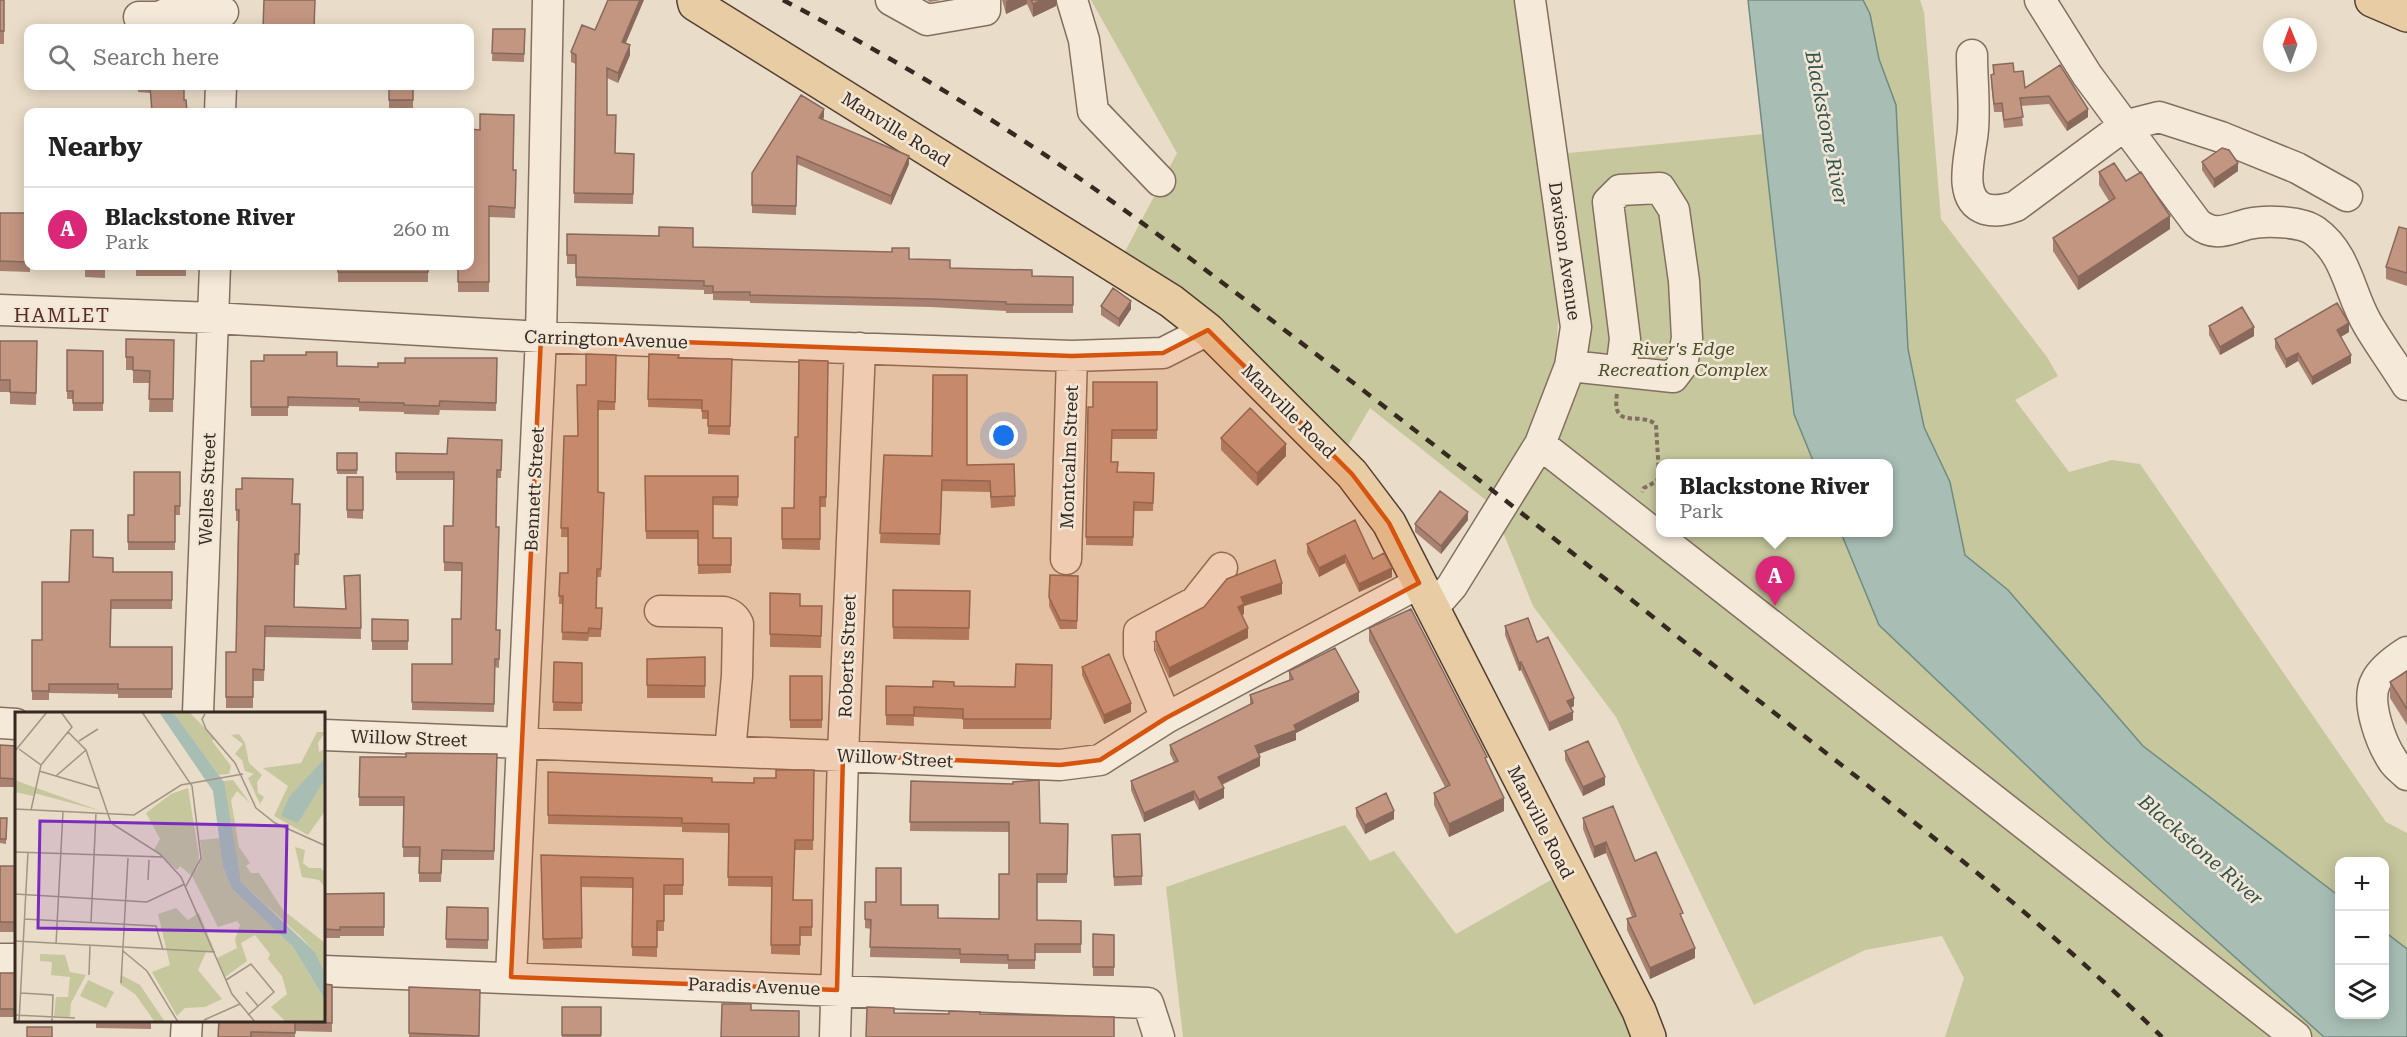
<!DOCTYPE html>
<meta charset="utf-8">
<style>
body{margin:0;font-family:"Roboto Serif",serif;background:#f2f2f2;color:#222}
.controls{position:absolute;right:18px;bottom:18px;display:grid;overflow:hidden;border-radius:12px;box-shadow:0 3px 15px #0003}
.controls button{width:54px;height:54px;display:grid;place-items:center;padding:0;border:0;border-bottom:2px solid #e0e0e0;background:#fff;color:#222;font:30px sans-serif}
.compass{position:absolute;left:2263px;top:18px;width:54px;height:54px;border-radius:50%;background:#fff;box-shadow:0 3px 15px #0003;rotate:359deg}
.you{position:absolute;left:1004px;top:436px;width:21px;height:21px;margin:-15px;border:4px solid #fff;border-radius:50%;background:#1a73e8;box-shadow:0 0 0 9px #1a73e833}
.badge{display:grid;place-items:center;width:39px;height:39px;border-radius:50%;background:#db2777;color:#fff;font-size:20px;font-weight:700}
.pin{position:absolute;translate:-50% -50px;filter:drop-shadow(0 2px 3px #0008)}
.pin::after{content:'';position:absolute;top:32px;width:21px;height:18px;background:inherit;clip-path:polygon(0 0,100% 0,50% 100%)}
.popup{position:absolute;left:1656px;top:459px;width:237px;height:78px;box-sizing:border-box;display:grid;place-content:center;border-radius:12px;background:#fff;filter:drop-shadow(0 2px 4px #0005);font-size:20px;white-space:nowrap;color:#767676}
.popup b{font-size:22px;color:#222}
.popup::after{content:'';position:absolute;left:50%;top:100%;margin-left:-12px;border:12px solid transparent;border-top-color:#fff}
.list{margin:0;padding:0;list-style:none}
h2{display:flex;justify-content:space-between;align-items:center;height:78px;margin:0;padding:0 24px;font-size:26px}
h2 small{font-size:20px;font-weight:400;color:#767676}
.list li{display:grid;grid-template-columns:39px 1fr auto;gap:18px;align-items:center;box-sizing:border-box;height:84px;padding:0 24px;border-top:2px solid #e0e0e0}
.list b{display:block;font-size:22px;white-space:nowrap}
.list p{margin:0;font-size:20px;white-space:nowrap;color:#767676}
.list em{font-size:20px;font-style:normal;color:#767676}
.icon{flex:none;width:33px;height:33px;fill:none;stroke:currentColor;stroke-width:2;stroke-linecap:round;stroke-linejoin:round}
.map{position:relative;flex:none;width:2407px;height:1037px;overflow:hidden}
.search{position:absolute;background:#fff;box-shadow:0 3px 15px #0003;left:24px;top:24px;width:450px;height:66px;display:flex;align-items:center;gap:15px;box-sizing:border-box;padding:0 21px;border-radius:12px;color:#767676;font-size:22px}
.panel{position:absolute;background:#fff;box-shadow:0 3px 15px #0003;left:24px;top:108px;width:450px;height:162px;border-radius:12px}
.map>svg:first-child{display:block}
</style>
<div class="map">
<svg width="2407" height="1037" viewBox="0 0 2407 1037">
<rect width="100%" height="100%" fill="#e9dcc8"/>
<path fill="#c6c79d" d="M1091 0H1519L1559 308 1555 369 1531 427 1514 456 1530 469 1571 397 1559 154 1763 134 1794 414 1814 463 1661 464V532L1841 533 1879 625 2107 842 2324 1037H1945L1964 978 1942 936 1865 950 1754 1005 1616 717 1533 606 1492 505 1370 408 1343 454 1120 261 1177 153Z
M1863 0H1920L1924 12 1941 219 2047 357 2058 376 2015 400 2069 472 2112 460 2140 464 2386 822 2407 833V949L2385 932 2384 862H2340L2339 896 2143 746 2008 590 1965 555 1950 482 1924 427 1908 349 1896 105 1879 59 1870 14Z
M1345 825 1370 861 1394 851 1456 934 1565 872 1644 1037H1183L1166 887Z"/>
<path fill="#a8beb5" stroke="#708b82" stroke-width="1.5" d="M1748 0H1863L1870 14 1879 59 1896 105 1908 349 1924 427 1950 482 1965 555 2008 590 2143 746 2339 896 2340 1014H2384L2385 932 2407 949V1037H2324L2107 842 1879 625 1841 533 1889 532V464L1814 463 1794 414Z"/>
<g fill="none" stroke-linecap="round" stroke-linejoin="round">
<g stroke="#836f5f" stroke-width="33">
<path id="minor" d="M891 0 927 20 985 10V0
M1072 0 1084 40 1093 111 1160 181
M2040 0 2087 75 2197 223C2215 238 2228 229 2248 224 2265 220 2301 221 2315 231 2347 254 2349 292 2367 323 2379 344 2394 364 2407 385
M139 17H159L172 11 223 12
M1972 55C1972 79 1975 104 1973 129 1972 150 1955 199 1985 209 1996 212 2005 210 2016 206L2124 126 2159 117 2221 137 2297 168 2347 196
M220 112 221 86
M0 310 214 318 541 337 1072 356 1163 353 1208 330
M1570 366 1673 377 1682 365 1687 338 1684 281 1674 210 1660 188 1620 190 1608 202 1625 339 1621 371
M1540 444 2296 1037
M1066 559 1072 356
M1432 609 1452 586 1540 444 1570 366 1576 327 1530 0
M660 611 724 612C731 614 735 617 738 624L737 676 730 751
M2407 652C2396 659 2382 669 2376 681 2365 701 2381 743 2393 761 2396 766 2403 771 2407 775
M198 713 215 266
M1166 718 1139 653V632L1195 602 1222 568
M0 723 16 724
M324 735 1060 765 1100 760 1166 718 1419 583
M0 959H16
M324 971 1148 1003 1159 1037
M511 977 541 337 548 0
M186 1037 187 1020
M835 1037 843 755 860 348"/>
</g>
<g stroke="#523e32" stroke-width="36">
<path id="major" d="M694 0 695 4 1171 301 1208 330 1352 474 1389 523 1639 1011 1649 1037
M2372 0 2407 15"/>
</g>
<path stroke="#836f5f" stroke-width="4" stroke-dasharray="4.5 3" stroke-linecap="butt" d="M1617 394C1611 432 1641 410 1656 425L1659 475 1657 481 1644 488 1642 492"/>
<use href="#minor" stroke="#f5eada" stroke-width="30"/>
<use href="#major" stroke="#e8cca4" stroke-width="33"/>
<path stroke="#362921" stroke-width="4.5" stroke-dasharray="10 10" stroke-linecap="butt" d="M783 0C880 51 975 107 1066 169 1159 233 1248 302 1338 371 1450 457 1562 544 1673 633 1838 765 2011 889 2162 1037"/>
</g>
<path fill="#a88170" d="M0 0H4V44H0Z
M927 0H941L930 2Z
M1002 0H1056V6L1033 17 1027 4 1006 14Z
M493 29H525L524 62 492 61Z
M626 44 630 55 618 83 607 78V115L615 153 634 154 633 204 574 203 576 64 571 62V52Z
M1993 65 2014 72 2025 88 2060 65 2088 117 2067 131 2049 104 2021 106 2023 126 2004 128 2002 112H1994L1991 83V75L1993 74Z
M138 86H184V100L187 112 150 93 138 92Z
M389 86H413V109H389Z
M824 117 823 120 909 164 891 205 797 164 796 215 752 213V173Z
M470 129 513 170 516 181 515 218 489 217V292H458V266H470Z
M2202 162 2238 171 2214 188 2202 170Z
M2099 172 2170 229 2078 290 2053 251V238L2109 201 2099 185Z
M0 213H28V266H30V272L0 271Z
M2407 229V286L2386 279V267Z
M567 234 693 247 909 259 950 268 1032 276 1073 277V313H1006V311L931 307 750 303V301L713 300V294H704V290L576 286V264H567Z
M74 266H186V276H136V269L105 268V278L85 277V268H74Z
M270 266H302V269H270Z
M338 266H428V282H338Z
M1101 306 1131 309 1119 327 1101 315Z
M2209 326 2254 336 2220 355 2209 335Z
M2349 332 2341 337 2351 363 2312 385 2298 361 2286 368 2275 348V339Z
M126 339 174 340 173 412H149L150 383H133V370H126Z
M0 341H37L36 405 10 404V392H0Z
M67 350 103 351V411H73V399H67Z
M616 355 615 410H598V492L604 493 601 577H597L596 608H602L601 637H589L588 641 562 640 563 604H559L560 573H568V537H561L564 436H578L586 385Z
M497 358 496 411 440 410 439 415 404 414V412L359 411V407L288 406V416H251V361L337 366 378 367 405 363Z
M678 358 732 359 730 435 708 434V419H702V409L648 407V399Z
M828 361 826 507H820V550L782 549V508H794L798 437Z
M1157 382V439H1112L1111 462 1118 472 1154 473 1153 511H1134L1133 546 1086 545 1088 407H1093Z
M1221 438 1286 456 1257 486 1221 450Z
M502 440 501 478H497L496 527V630H500L499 668 495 667 494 712 412 710V664H452L461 619 462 571H444V526H453L454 480H396V453L447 454Z
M337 453H357V474H337Z
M884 455 967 465 1014 464 1015 506 991 508 990 492 942 491 940 545 880 543Z
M180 472V515H175V550H128V515H134Z
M645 476H738V506L713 505V538H731V573L698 574V539H646Z
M347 477H363V519L347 518Z
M236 489 293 504H300L299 565H295L294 608 345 609 344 576 360 575 361 639 265 637 264 681H253V708H226V652H236L238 521H236Z
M1468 520 1441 554 1415 532V524Z
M1307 544 1373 559 1392 577 1359 592 1345 563 1319 577 1307 553Z
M93 557 113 572H172V609H111L110 647H172V698H118V694L49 693V700H32V640H42L69 582Z
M1050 575 1078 576 1077 629H1060L1049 606Z
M893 590 970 591 969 640 893 639Z
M1282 594 1244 606V614L1242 616 1248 638 1169 678 1156 650V632Z
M800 606H822L821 648 770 647V634Z
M372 619 408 620V650H372Z
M1505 626 1537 642 1574 706 1571 708 1573 720 1549 731 1521 670 1519 671 1505 635Z
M1369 628 1487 763 1504 811 1449 837 1434 805V793L1445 787 1369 641Z
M705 657V698H647V659Z
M554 662 582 663V711H553Z
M1052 665 1051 729H963V719L914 717V726L886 725V686L1015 687Z
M1082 667 1131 712 1104 724 1082 675Z
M1289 671 1359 701 1296 733V740L1259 754 1260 766 1222 785 1224 798 1199 810 1194 800 1144 822 1131 790V781L1174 762 1170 754V745L1250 705V695L1289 680Z
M2407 671V725L2390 698V682Z
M790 676H822V728H790Z
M0 745 16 746V787H0Z
M1565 751 1605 785 1583 796 1565 760Z
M360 757 497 764 494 860H442L441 882H419V857H403L404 806H359Z
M814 770 813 850H795L793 900H812V936H800V955L771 954V887L728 886 729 833 682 832V827L548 824V772L712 782 754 783Z
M911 781 1040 823 1068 824 1067 883H1037V920L1081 921V953H1035V969H1008V964L960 963V959L870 957 871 929 865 928V902L901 905 938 918 999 919 1009 874V832L910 831Z
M1356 808 1394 819 1365 834 1356 816Z
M0 818H7L6 844 0 843Z
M1583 818 1635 861 1683 920 1695 958 1650 979 1627 930V919L1632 917 1606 853 1594 858 1583 829Z
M1112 844 1142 876V885L1114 886Z
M541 855 683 859V895H664V931H657V957L632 956 633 888 581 887 582 948 543 949Z
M0 866H16V932H0Z
M384 893V936H340V938H324V894Z
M447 907 488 908V949L446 948Z
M1093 934 1114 935V976H1093Z
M0 973H16V1017H0Z
M332 985V1032L295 1031V1037H218Z
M409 987 480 990 479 1037H409Z
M562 1007H601V1037H562Z
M96 1020H151V1029L96 1028Z"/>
<path fill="#88695b" d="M640 0H644L622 52V42Z
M1009 0H1027V4L1006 14V1Z
M1042 0H1056V6L1033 17V4Z
M630 45V55L618 83V73Z
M824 109V117L819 127V118Z
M2088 109V117L2067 131V123Z
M909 156V164L891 205V196Z
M2238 163V171L2214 188V179Z
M2170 216V229L2078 290V277Z
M1131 301V309L1119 327V319Z
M2349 323V332L2337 339V330Z
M2254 327V336L2220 355V347Z
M2298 353V361L2286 368V359Z
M2351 355V363L2312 385V377Z
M1286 444V456L1257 486V473Z
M1468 512V520L1441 554V546Z
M1345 555V563L1319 577V568Z
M1392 568V577L1359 592V584Z
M1282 583V594L1244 606V614L1238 617V607L1241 597Z
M1248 628V638L1169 678V668Z
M1521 662V670L1519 671V663Z
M1359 692V701L1296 733V740L1255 755V746Z
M1574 698V706L1567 709V701Z
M1131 703V712L1104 724V715Z
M1573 712V720L1549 731V723Z
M1260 757V766L1218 786V777Z
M1605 777V785L1583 796V787Z
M1224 788V798L1199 810V800Z
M1194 791V800L1144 822V813Z
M1504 798V811L1449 837V824Z
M1394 811V819L1365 834V825Z
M1606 842V853L1594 858V847Z
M1695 948V958L1650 979V968Z"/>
<path fill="#c39682" stroke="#88695b" stroke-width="1.5" d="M0 0H4V31H0Z
M264 0H315L314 28H263Z
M608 0H640L622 42 630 45 618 73 607 68V115H616L615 153 634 154 633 194 574 193 576 55 571 52 582 25 595 30Z
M1031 0H1042L1033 4Z
M417 26H432V28H416Z
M493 29H525L524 54 492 53Z
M2013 63 2014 72 2023 71 2025 88 2060 65 2088 109 2067 123 2049 96 2020 98 2023 117 2004 120 2002 103 1994 104 1991 75 1994 74 1993 65Z
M150 86H184V100H186L187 112H152Z
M389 86H413V100H389Z
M801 95 824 109 819 118 909 156 891 196 797 156 796 206 752 205V173Z
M480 114 514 115 513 170H516L515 208 489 206V282H458V266H470V129L480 130Z
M2222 148 2229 150 2238 163 2214 179 2202 162Z
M2114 163 2126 181 2141 172 2170 216 2078 277 2053 238 2115 198 2099 172Z
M0 213H28V262L0 261Z
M659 227 693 228V247L892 252V248H909V259L950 260V268L1032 270V276L1073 277V305L1006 304V302L931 299 750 295V292H713V286H704V281L576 277V255H567V234L659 236Z
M2399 227 2407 229V273L2386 267Z
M338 266H428V272H338Z
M1113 288 1131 301 1119 319 1101 306Z
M2337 303 2349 323 2337 330 2351 355 2312 377 2298 353 2286 359 2275 339Z
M2242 307 2254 327 2220 347 2209 326Z
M126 339 174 340 173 399H149L150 371 133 370V357H126Z
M0 341H37L36 393 10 392V380H0Z
M67 350 103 351V403H73V391H67Z
M306 352H337V366L378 367V363H405V358H497L496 403 440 401 439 406 404 405V403L359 402V399L288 397V407H251V361H264V355H306Z
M586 354 616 355 615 402 598 401V492L604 493 601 569H597L596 608H602L601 629 589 628 588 633 562 632 563 596H559L560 573H568V528H561L564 436H578L577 385H586Z
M649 354 679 355 678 358 732 359 730 426H708V411H702V400L648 399Z
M799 360 828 361 826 497H820V539H782V508H794L795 437H798Z
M933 375H967V465L1014 464 1015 496 991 497 990 481 942 480 940 534 880 533 884 455 932 456Z
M1093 382H1157V430H1112L1111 462H1118L1117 472 1154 473 1153 503 1134 502 1133 537H1086L1088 407H1093Z
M1250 408 1286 444 1257 473 1221 438Z
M448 438 502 440 501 470H497L496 527H499L496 630H500L499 659H495L494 704 412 702V664H452V619H461L462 563 444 562V526H453L454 472H396V453L447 454Z
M337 453H357V470H337Z
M134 472H180V506H175V542H128V515H134Z
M645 476H738V497H713V538H731V565H698V531H646Z
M347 477H363V510H347Z
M242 478 293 479 292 504H300L299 554H295L294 607 346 609 344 576 360 575 361 628 265 626 264 670 253 669V697H226V652H236L239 510H236V489H242Z
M1440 491 1468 512 1441 546 1415 524Z
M1355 520 1373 559 1384 553 1392 568 1359 584 1345 555 1319 568 1307 544Z
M71 530H93V557L113 558V572H172V600H111L110 647H172V689H118V684H49V691H32V640H42V582H69Z
M1275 560 1282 583 1241 597 1244 604 1238 607 1248 628 1169 668 1156 639V632L1204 607 1227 579Z
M1050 575 1078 576 1077 621 1060 620 1049 597Z
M893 590 970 591 969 628 893 627Z
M770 593 800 594V606H822L821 636 770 634Z
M1411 609 1487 757 1485 758 1504 798 1449 824 1434 793 1450 785 1369 628Z
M1528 618 1537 642 1548 637 1574 698 1567 701 1573 712 1549 723 1521 662 1519 663 1505 626Z
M372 619 408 620V641H372Z
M1335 648 1359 692 1294 725 1296 730 1255 746 1260 757 1218 777 1224 788 1199 800 1194 791 1144 813 1131 781 1178 761 1170 745 1253 703 1250 695 1293 679 1289 671Z
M1109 654 1131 703 1104 715 1082 667Z
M705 657V686L647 685V659Z
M554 662 582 663V703L553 702Z
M1016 664 1052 665 1051 719H963V709L914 707V715H886V686L933 687V681L954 682V686L1015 687Z
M2407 671V709L2390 682Z
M790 676H822V720H790Z
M1588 741 1605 777 1583 787 1565 751Z
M0 745 16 746V779L0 778Z
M406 753 497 754 494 851 442 850 441 873H419L420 847H403L404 797H359L360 757H406Z
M776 770H814L813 840H795L793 900H812V927H800V945H771L772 877H728L729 824 682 823V818L548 815V772L712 778V782L754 783V778H776Z
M1039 780 1040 823 1068 824 1067 874H1037V920L1081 921V944H1035V960H1008V955L960 954V949L870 947 871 920 865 919V902H876V868H901V905H938V918L999 919V874H1009V822H910L911 781 1013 784V782Z
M1386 793 1394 811 1365 825 1356 808Z
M1613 806 1635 861 1656 852 1683 913 1680 914 1695 948 1650 968 1627 919 1636 916 1606 842 1594 847 1583 818Z
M0 818H7L6 839H0Z
M1140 834 1142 876 1114 877 1112 835Z
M541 855 683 859V885H664V921H657V947H632L633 878 581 877 582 938 543 939Z
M0 866H16V922H0Z
M384 893V927H340V930L324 929V894Z
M447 907 488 908V940L446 939Z
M1093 934 1114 935V967H1093Z
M0 973H16V1009H0Z
M324 984 332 985V1023L295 1022V1033L251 1032V1037H218L219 1020H324Z
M409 987 480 990 479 1036 409 1033Z
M722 1004H751V1010L799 1011V1037H721Z
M562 1007H601V1035H562Z
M867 1007 894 1008V1013L949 1014V1011L980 1012V1014L1114 1017V1037H866Z
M27 1027H52V1037H27Z"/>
<path fill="#d6540e" fill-opacity="0.2" stroke="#d6540e" stroke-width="4.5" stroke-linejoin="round" d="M1208 330 1352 474 1389 523 1419 583 1166 718 1100 760 1060 765 843 755 837 990 511 977 541 337 1072 356 1163 353Z"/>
<g text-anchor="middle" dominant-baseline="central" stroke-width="5" stroke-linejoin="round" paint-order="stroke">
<g font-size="18" fill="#362921" stroke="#f2e7d7">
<text transform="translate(896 129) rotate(32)">Manville Road</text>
<text transform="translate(1565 251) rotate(82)">Davison Avenue</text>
<text transform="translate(606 339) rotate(2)">Carrington Avenue</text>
<text transform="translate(1289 411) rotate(45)">Manville Road</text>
<text transform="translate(1069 457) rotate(-88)">Montcalm Street</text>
<text transform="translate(207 489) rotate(-88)">Welles Street</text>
<text transform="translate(534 489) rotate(-87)">Bennett Street</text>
<text transform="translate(847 656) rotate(-88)">Roberts Street</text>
<text transform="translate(409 738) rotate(2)">Willow Street</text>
<text transform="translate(895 758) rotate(3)">Willow Street</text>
<text transform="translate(1541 822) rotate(63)">Manville Road</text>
<text transform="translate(754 986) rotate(2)">Paradis Avenue</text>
</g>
<g font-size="18" font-style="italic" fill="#4a502a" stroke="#f2e7d7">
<text x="1683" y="348">River's Edge<tspan x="1683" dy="21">Recreation Complex</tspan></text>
</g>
<g font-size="20" font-style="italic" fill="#32544e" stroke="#f2e7d7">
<text transform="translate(1827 128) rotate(79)">Blackstone River</text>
<text transform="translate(2201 850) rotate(41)">Blackstone River</text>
</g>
<g font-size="20" letter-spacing="1.5" fill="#5d2b25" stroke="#f2e7d7">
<text x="62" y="315">HAMLET</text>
</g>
</g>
<g transform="translate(15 712)">
<rect width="310" height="310" fill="#e9dcc8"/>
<path d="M158 0H174L200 26 197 29 216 54 214 62 204 63ZM302 20H310L303 31 304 40 310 37V99L293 123 259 104 273 74 248 56 286 51ZM224 22 230 31 234 51 247 63 242 70 243 81 249 85 245 92 233 66 239 62 230 59 227 48 220 42 228 32 216 23ZM0 64 2 69 86 99 19 81 18 84 0 80ZM218 68 235 91 222 79 216 88 224 135 235 151 231 154 236 161H244L268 198 310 231V261L300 240 284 223 226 170 209 90 208 69ZM173 76 184 144 181 160 187 145 185 128 206 126 208 155 217 177 278 235 310 288V310H271L256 295 272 282 267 264 253 247 255 242 240 223 226 231 232 249 210 265 202 246 222 236 220 228 225 213 222 209 203 215 177 164 165 154 162 158 139 138 145 127 131 101 156 82ZM280 135 290 138 288 151 294 156H306L310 161V175L304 168 287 165ZM161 196 173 208 184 201 200 240H191L183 258 207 287 190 295 170 296 162 304 137 260 155 253 143 202ZM25 242 50 243 55 260 71 263 56 291 55 305 39 304 41 285H53L55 265 36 263 37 250 25 249ZM106 263 125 273 150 310H140L120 282 105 272ZM73 268 99 280 91 296 65 284Z" fill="#c6c79d"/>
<path d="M144 0H158L209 70 226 170 300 240 310 261V288L278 235 217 177 208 155 198 79ZM310 46V67L283 111 266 104 274 85Z" fill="#a8beb5"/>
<path fill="none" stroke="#a19485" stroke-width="1.5" d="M127 0 177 74 186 146 171 174M190 2 187 7 191 17 220 51 241 96 260 111 311 134M53 20 71 38 93 102M64 29 83 17M4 37 26 53M0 39 32 0M24 59 85 77M41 64 71 38M0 97 119 103 166 73 228 62M16 98 26 53 57 15 46 0M93 102 96 111 145 142 166 165 217 282 240 310M0 140 148 145M133 168 134 148M0 182 132 190 170 172M9 207 141 214 148 238M76 210 81 101M0 229 200 240M41 232 48 100M108 239 132 259 163 310M74 263 75 233M211 268 236 252 259 280 233 303M106 271 113 146M231 280 243 294M6 281 38 283 37 310M0 303 60 306M189 308 225 292M4 310 13 140"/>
<path fill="#7b2cbf" fill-opacity="0.15" stroke="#7b2cbf" stroke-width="3" d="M25 109 272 114 270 220 23 216Z"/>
<rect width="310" height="310" fill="none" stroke="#362921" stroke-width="3"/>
</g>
</svg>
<div class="controls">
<button>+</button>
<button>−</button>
<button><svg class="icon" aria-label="layers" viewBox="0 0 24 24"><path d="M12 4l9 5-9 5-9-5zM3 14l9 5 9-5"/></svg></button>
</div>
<svg class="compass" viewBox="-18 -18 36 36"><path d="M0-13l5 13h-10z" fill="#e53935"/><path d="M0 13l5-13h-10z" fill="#767676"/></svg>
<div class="you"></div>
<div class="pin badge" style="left:1775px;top:606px">A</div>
<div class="popup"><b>Blackstone River</b>Park</div>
<div class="search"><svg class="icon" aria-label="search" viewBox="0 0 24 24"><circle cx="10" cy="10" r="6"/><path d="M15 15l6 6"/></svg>Search here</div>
<section class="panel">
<h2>Nearby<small></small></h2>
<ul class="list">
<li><span class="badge">A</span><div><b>Blackstone River</b><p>Park</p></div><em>260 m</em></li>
</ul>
</section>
</div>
